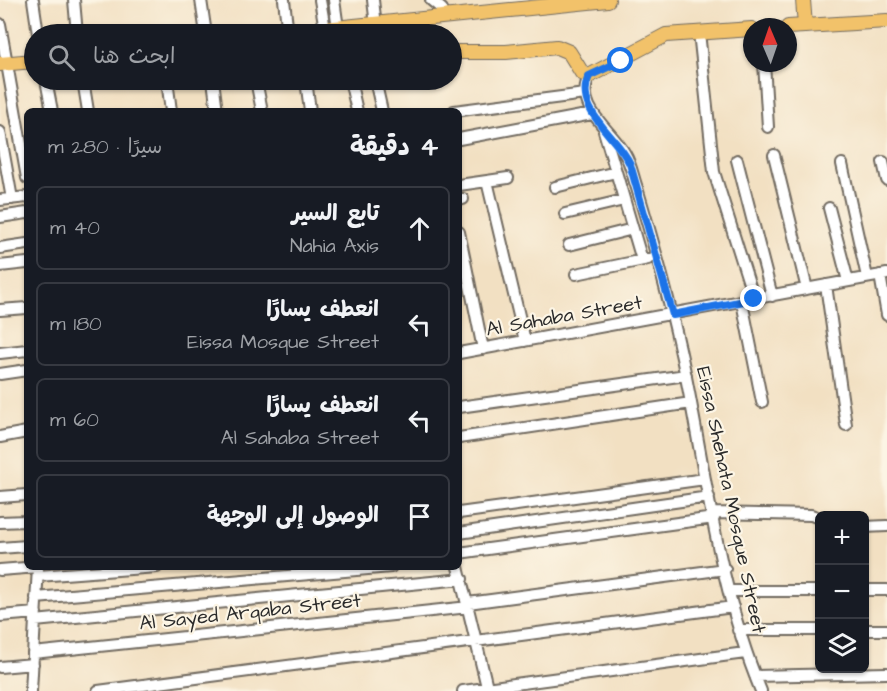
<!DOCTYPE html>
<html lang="ar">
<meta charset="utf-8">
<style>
body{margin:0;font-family:"Architects Daughter","Playpen Sans Arabic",sans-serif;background:#20242c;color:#f1f3f6;direction:rtl}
.controls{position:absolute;right:18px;bottom:18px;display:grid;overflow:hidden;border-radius:9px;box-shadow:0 2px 4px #0004}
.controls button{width:54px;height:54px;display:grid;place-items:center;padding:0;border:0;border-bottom:2px solid #363941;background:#171b24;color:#f1f3f6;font:30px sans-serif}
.compass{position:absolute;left:743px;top:18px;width:54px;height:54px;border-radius:50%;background:#171b24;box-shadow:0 2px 4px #0004;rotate:358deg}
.stop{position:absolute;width:18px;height:18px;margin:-14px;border:4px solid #1a73e8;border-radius:50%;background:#fff}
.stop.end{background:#1a73e8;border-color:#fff;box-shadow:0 2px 6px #0008}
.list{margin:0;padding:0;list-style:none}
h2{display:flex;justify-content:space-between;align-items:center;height:78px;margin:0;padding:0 24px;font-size:26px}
h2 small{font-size:20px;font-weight:400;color:#9ea1a6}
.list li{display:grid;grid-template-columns:39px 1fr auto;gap:18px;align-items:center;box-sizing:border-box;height:84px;margin:0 12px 12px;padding:0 12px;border:2px solid #363941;border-radius:9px}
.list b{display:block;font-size:22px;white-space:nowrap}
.list p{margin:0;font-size:20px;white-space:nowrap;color:#9ea1a6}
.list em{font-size:20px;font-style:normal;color:#9ea1a6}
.icon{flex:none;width:33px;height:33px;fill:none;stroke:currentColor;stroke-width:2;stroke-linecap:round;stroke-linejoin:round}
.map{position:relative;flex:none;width:887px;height:691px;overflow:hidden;direction:ltr}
.search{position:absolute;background:#171b24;box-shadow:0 2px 4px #0004;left:24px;top:24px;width:438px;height:66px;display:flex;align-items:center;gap:15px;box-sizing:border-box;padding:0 21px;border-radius:33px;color:#9ea1a6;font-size:22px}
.panel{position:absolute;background:#171b24;box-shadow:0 2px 4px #0004;left:24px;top:108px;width:438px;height:462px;border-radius:9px;direction:rtl}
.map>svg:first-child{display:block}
</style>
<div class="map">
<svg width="887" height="691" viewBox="0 0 887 691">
<rect width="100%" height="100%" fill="#fcf5e5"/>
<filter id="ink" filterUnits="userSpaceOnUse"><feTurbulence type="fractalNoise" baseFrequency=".0167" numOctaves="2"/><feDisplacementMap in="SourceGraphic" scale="12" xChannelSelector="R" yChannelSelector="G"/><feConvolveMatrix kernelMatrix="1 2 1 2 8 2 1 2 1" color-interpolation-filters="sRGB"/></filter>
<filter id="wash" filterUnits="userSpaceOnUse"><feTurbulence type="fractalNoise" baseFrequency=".008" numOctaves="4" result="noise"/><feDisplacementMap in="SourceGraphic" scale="24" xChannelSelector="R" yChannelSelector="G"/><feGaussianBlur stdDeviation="1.35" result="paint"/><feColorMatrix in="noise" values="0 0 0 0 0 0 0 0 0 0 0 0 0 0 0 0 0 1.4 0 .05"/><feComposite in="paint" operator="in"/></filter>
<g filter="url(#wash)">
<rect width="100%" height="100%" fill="#f2e0c2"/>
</g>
<g filter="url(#ink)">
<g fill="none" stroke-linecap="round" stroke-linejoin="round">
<g stroke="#716a60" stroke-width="14">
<path id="minor" d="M33 0 38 34
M74 0 77 34
M201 0 206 34
M284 0 288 34
M320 0 325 29
M334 0 338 28
M373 0 377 34
M431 0 442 9 444 17
M0 24 27 178
M699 32 714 172 754 299
M764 63 768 127
M589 76C574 108 611 129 625 154 631 164 633 177 637 188 656 251 673 313 686 377 707 482 720 593 761 691
M46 80 52 111
M83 80 88 111
M167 80 171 111
M213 80 217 111
M256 80 262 111
M306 80 310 111
M350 80 357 111
M375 80 382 111
M454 111 585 94
M604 131 642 260
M0 132 12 199
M459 139 592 114
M774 155 807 289
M737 160 772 296
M883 162 887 180
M842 164 867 277
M487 181 525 341
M459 185 508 178
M555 187 616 172
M459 199H463
M0 200 27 197
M829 208 848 281
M565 214 624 200
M0 217 27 213
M459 232 483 349
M569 245 633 229
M0 248 27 244
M0 266 27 263
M576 274 648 259
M880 275 887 315
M826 285 846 425
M742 302 762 402
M0 310 27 308
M0 353 27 350
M459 353 887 274
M0 374 27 370
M459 407 686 375
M0 437 27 432
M459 438 691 403
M0 497 27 495
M459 513 705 479
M713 513 811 515 820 518
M0 522 27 521
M864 527 887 526
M459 533 709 497
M0 548 27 546
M459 553 714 518
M458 567 488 691
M0 570 38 567 31 691
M38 576 157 567
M864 590H887
M730 591H820
M36 598 391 567
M468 603 725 569
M0 616 36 613
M35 621 462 579
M738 630H820
M864 630H887
M33 653 469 607
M0 667 33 664
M755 676 887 673
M98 691 733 607
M463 691 745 653"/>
</g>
<g stroke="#716a60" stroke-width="16">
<path id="major" d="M803 0 805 26
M788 27 887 21
M309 34 325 29 608 0
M452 52H506L557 47 569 52 582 73 589 76 666 35 752 29
M0 64 34 61"/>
</g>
<use href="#minor" stroke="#fff" stroke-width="10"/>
<use href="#major" stroke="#f2c26a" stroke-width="14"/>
</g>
</g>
<g fill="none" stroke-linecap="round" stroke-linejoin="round" filter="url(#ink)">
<path stroke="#1a73e8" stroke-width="8" d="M621 61 589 76C573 110 617 136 630 164L673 315 754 299"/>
</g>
<g text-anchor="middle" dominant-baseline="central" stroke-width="4.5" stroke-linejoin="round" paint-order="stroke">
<g font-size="20" fill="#2b2b2b" stroke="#fcf5e5">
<text transform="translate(564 316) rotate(-10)">Al Sahaba Street</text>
<text transform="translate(731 500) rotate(78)">Eissa Shehata Mosque Street</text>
<text transform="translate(250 612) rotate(-6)">Al Sayed Arqaba Street</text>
</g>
</g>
</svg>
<div class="controls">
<button>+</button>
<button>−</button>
<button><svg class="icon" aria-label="layers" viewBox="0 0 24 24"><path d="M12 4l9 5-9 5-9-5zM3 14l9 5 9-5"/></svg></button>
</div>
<svg class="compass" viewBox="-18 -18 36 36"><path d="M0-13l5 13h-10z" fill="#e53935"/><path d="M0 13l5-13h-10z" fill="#9ea1a6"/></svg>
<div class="stop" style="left:621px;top:61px"></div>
<div class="stop end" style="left:754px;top:299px"></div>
<div class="search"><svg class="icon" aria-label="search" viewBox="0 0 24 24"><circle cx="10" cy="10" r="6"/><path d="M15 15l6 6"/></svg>ابحث هنا</div>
<section class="panel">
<h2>4 دقيقة<small>سيرًا · 280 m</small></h2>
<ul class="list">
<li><svg class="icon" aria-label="ahead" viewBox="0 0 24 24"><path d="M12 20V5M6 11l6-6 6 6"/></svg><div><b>تابع السير</b><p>Nahia Axis</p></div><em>40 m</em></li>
<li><svg class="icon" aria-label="left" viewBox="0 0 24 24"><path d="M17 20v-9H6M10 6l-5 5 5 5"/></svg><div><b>انعطف يسارًا</b><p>Eissa Mosque Street</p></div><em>180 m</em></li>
<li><svg class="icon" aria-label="left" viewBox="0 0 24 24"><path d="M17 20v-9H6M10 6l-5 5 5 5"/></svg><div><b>انعطف يسارًا</b><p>Al Sahaba Street</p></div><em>60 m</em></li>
<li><svg class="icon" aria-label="arrive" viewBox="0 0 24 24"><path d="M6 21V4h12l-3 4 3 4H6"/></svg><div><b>الوصول إلى الوجهة</b></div></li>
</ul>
</section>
</div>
